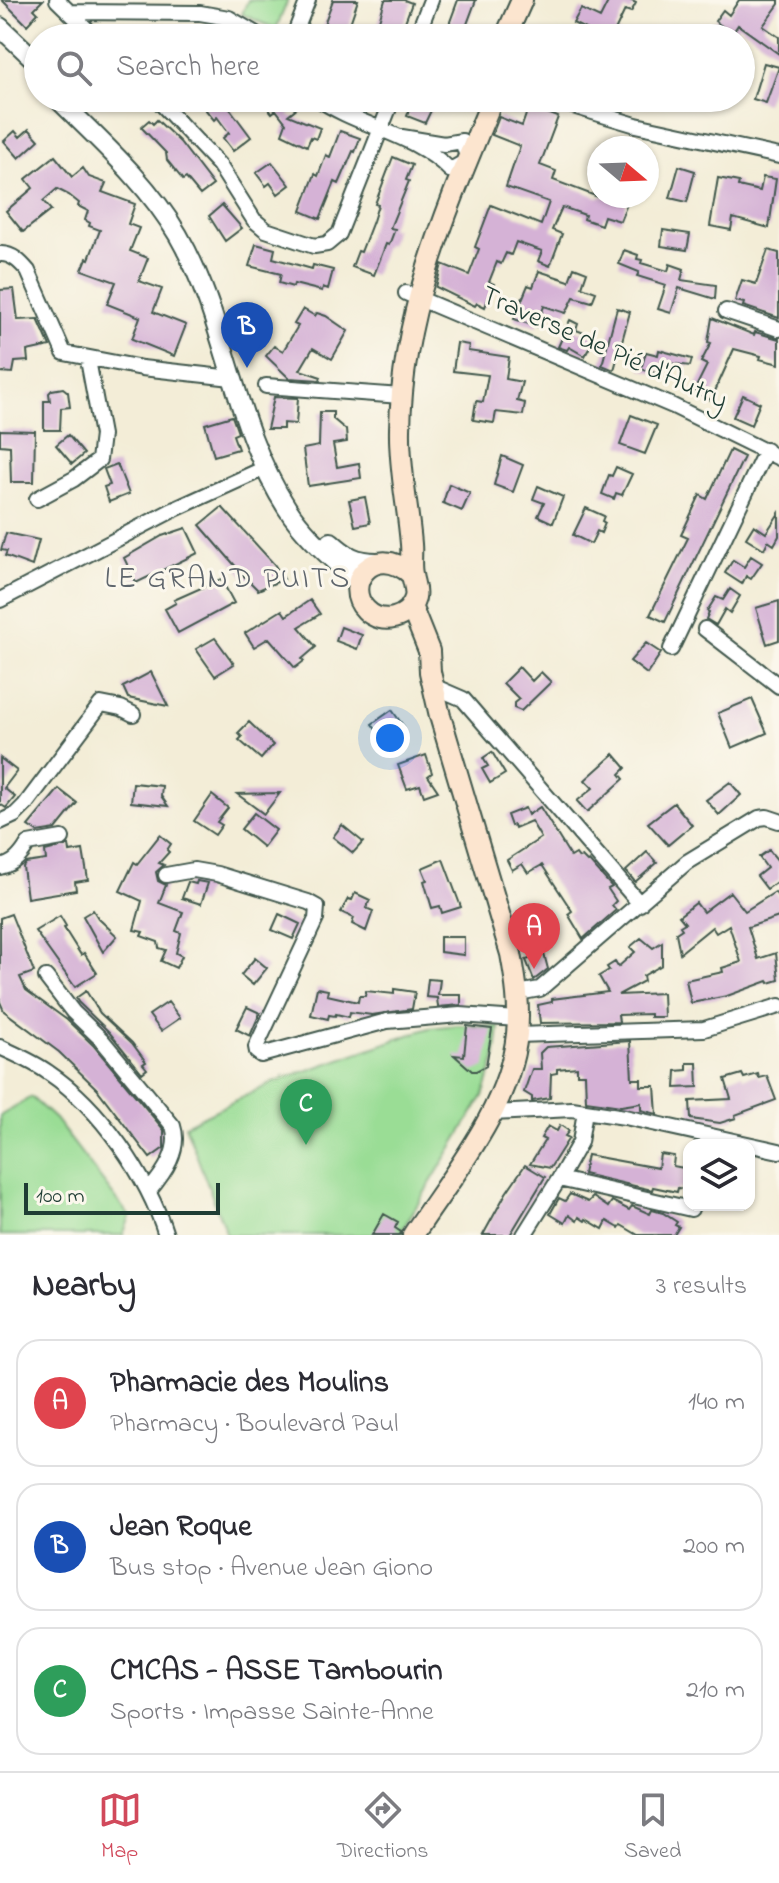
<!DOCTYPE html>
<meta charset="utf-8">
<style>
body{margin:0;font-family:"Indie Flower",sans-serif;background:#f2f2f3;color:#2b2b33}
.controls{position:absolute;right:24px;bottom:24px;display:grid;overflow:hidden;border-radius:16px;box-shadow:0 2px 6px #0004}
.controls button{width:72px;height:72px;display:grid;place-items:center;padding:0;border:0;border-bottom:2px solid #e1e1e2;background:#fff;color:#2b2b33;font:40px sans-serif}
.compass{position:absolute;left:587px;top:136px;width:72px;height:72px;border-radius:50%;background:#fff;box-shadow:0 2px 6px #0004;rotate:109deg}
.scale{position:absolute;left:24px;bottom:20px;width:196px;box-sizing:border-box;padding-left:8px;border:4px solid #1f3d34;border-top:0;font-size:22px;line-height:28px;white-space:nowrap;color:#1f3d34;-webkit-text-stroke:6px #fbf7ec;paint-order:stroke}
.you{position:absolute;left:390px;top:738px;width:28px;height:28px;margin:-20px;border:6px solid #fff;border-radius:50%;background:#1a73e8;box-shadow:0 0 0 12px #1a73e833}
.badge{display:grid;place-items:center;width:52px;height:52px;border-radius:50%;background:#d1495b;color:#fff;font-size:26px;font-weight:700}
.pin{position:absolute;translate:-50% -66px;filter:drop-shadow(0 2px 4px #0008)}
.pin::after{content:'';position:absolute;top:42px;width:28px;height:24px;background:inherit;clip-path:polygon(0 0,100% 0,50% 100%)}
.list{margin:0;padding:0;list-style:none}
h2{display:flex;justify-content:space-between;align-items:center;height:104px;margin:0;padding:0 32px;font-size:34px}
h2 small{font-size:26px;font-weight:400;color:#7c7c81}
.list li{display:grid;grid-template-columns:52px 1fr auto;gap:24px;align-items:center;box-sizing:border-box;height:128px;margin:0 16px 16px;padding:0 16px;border:2px solid #e1e1e2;border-radius:24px}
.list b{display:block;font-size:30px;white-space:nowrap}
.list p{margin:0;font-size:26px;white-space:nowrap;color:#7c7c81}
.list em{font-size:26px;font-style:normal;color:#7c7c81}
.icon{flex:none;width:44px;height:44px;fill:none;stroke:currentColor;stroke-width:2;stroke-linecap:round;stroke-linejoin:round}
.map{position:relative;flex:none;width:779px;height:1235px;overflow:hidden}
.search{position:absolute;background:#fff;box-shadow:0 2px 6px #0004;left:24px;right:24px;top:24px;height:88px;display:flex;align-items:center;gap:20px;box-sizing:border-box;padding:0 28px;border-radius:44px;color:#7c7c81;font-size:30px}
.sheet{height:536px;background:#fff}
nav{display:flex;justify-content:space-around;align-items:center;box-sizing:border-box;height:112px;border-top:2px solid #e1e1e2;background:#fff;font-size:22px;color:#7c7c81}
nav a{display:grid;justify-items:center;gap:4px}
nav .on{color:#d1495b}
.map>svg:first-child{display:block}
</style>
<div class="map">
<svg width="779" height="1235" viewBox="0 0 779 1235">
<rect width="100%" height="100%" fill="#fbf7ec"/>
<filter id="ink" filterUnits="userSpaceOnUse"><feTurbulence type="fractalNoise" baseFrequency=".0125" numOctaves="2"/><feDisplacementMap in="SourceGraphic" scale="16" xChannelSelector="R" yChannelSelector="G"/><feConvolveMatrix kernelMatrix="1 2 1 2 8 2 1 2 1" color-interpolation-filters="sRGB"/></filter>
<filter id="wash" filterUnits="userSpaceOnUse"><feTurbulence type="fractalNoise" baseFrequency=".006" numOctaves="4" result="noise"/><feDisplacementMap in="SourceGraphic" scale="32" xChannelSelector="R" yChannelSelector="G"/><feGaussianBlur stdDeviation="1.8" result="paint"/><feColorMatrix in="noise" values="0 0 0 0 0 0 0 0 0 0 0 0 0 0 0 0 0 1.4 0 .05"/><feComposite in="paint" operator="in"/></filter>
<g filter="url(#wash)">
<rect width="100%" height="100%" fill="#f3edd7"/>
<path fill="#9add95" stroke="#5c8d64" stroke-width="2" d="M248 0H288L276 29 242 14Z
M459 1025 499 1027 495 1060 483 1096 399 1235H227L185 1125 274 1082 429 1028Z
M31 1097 55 1119 130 1217 123 1235H0V1116Z"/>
<g id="blocks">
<path fill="#d5b2d6" d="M2 0H43L34 9 38 13 27 25Z
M333 0H358L345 38H319Z
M385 0H404L412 3 399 38H374Z
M458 0H476L466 27 471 29 468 38H444Z
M605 0H630L636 3 631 12 625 10 615 31 629 38H603L573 23 581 9 600 18 608 2Z
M739 0H779V4L763 26 779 37V54L738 25 732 34 715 21 723 10 729 15Z
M764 63 779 67 766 103 753 99Z
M196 98H222L251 137 233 151 223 138 229 133 217 117 214 120Z
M260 98H292L298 107 288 115 320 128 316 139 311 137 307 146 282 134 286 123 276 110 272 113Z
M414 98H437L425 123 407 116Z
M529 106 558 117 540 165 556 171 553 180 598 197 607 196 627 204 620 221 604 216 601 225 584 219 585 215 562 207 552 230 562 234 550 266 538 261 542 251 516 242 511 255 506 253 501 264 497 262 489 282 494 284 485 307 477 303 475 306 436 287 442 264 469 275 479 249 475 247 491 205 541 225 549 202 506 187 520 146 492 135 499 117 522 126Z
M149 120 153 124 157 120 180 142 213 185 200 195 186 178 183 180 167 160 166 153 141 127Z
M29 129 39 140 19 158 4 141 15 131 20 137Z
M340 131 360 138 355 152 353 151 342 177 339 184 335 182 320 219 301 211 315 174 318 176 326 155 330 157Z
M55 156 72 177 83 168 89 177 106 183 102 192 135 204 128 224 139 228 130 251 148 258 139 281 162 289 153 312 186 325 174 356 132 339 140 317 107 304 116 282 82 270 87 258 89 259 100 230 89 226 90 223 85 220 88 211 78 206 79 203 69 195 57 189 43 201 51 210 23 232 6 211 33 188 26 179Z
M393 157 412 165 406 180 409 181 390 228 395 229 389 245 386 244 374 275 352 267 358 251 361 252 373 221 378 205 375 204Z
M272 162 290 185 278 194 270 183 266 186 256 173Z
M679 166 695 171 687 202 670 198Z
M763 177 776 179 769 228 733 218 731 230 710 226 718 178 739 182 738 186 760 191Z
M222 205 242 228 225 241 209 216Z
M663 230 690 234 687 250 661 246Z
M256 244 275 249 273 258 312 269 313 265 333 270 328 289 323 287 322 291 294 284 293 287 279 283 281 274 249 266Z
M624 250 638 255 637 259 642 260 641 263 668 271 670 264 684 269 681 280 716 285 715 299 679 288 671 313 658 309 666 285 637 276 639 272 619 264Z
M768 250 779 253V318L743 306 744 303 735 301 742 280 756 284Z
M574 267 587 272 582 287 596 292 592 302 574 297 566 313 544 306 537 327 514 319 528 285 533 287 539 271 569 281Z
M14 289 18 320 38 319 50 346 27 351 28 361 15 362 13 373 0 372V290Z
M617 308 630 312 614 370 602 365Z
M303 309 315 316 317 313 326 316 348 331 332 359 313 348 300 370 321 377 320 380 289 378 266 356 274 346 283 351 298 326 294 324Z
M712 318 754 335 755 332 779 339V364L760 359 761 356 734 349 711 400 694 391 707 365 701 362 711 343 708 342Z
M570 320 578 324 576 330 595 337 585 356 569 347 567 350 558 347Z
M457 343 469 345 468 351 509 357 506 379 522 382 517 401 525 403 523 415 496 412 494 423 473 420 476 401 483 402 488 375 453 371Z
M659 350 692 359 690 366 661 362 658 374 641 369 646 352 658 355Z
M63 388 68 392 70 407 61 408 60 430H44V401H50L49 393 52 390Z
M743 395 760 403 751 425 733 417Z
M274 397 298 398 296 424 283 423V429H267Z
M320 412H333V419L346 430 347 442 333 444 337 467 359 463 361 478 308 486 303 449 319 446Z
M631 415 657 425 645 454 620 445Z
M232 416 238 433 233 435 238 449 214 456 205 424Z
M0 430 35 431 34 482H11L10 446 0 445Z
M68 435 84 454 72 464 56 445Z
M730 450 744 457 665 622 650 615 688 538 681 535 700 495 707 499Z
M502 456 523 465 513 492 494 485Z
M117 464 129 494 109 502 104 487 110 485 104 469Z
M616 467 632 474 622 495 616 493 614 499 602 494 609 475 612 476Z
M449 484 470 493 462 511 443 503Z
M538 486 563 497 553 523 538 516 544 503 533 499Z
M365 497 370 523 355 526 349 500Z
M222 507 274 564 284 579 258 590 244 576 200 525Z
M586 508 604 516 602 521 605 523 601 533 597 531 591 544 573 535Z
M779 513V536L774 545 768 541 764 549 746 538 754 525 766 533Z
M186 528 198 553 136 583 124 558 162 536Z
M6 533 39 540 32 566 5 556 7 551 1 550Z
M751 556 762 563 751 579 746 576 742 584 725 573 733 560 744 567Z
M221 579 234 603 178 633 165 609 176 603 174 600Z
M730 589 740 596 730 613 725 609 716 625 706 619 709 612 707 611 716 597 723 600Z
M310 600 320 614 299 627 316 647 302 659 304 661 295 668 269 638 254 647 245 633 282 610 286 616Z
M779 601V640L767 644 756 608Z
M341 627 362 635 357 649 336 641Z
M215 638 234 664 215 676 196 649Z
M646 643 661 653 647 674 630 661Z
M519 667 532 681 541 672 551 682 521 711 514 708V703L519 699 503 683Z
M151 672 168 706 128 698 123 687Z
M752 699 767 733 732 748 718 713Z
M392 710 404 727 384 741 372 724Z
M249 722 273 745 261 759 239 740 242 737 238 733Z
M492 752 505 774 490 783 482 769 488 766 483 758Z
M614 754 626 768 620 774 624 779 587 812 577 801 593 788 585 780Z
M426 755 432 773 428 776 438 791 424 796 420 785 407 789 398 765Z
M0 758 17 771 4 788 15 797 6 808 0 804Z
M730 782 741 795 719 815 706 800Z
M133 783 162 786 161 796 168 806 131 802Z
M59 789 77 803 56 829 37 832 28 826Z
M280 793 264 814 237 794Z
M212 795 228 808 217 822 222 825 215 835 194 821Z
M674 803 692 825 668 845 648 823Z
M540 807 571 857 576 854 579 858 582 857 587 862 589 861 612 887 608 889 616 901 612 905 616 910 583 939 568 914 572 911 542 865 528 873 522 864 512 870 507 860 541 838 531 821 515 828 514 825 511 826 507 815 525 808 528 815Z
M254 813 276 830 263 847 241 829Z
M342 825 363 842 353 853 333 837Z
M160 835 171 844 167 850 169 852 159 863 164 865 156 872 158 881 166 885 159 903 183 912 176 931 181 933 176 953 182 956 176 968 161 961 166 950 159 948 158 942 141 936 143 932 134 930 142 901 120 891 134 862 137 864Z
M69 845 70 852 83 850 88 880 75 882 76 890 27 898 23 867 26 863 46 860 45 851Z
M769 850 779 862V880L767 889 757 876 767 868 759 857Z
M647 852 657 863 635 882 626 871Z
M443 859 461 907 442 913 440 906 432 908 424 881 427 880 422 868Z
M197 881 208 883 201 904 182 898 188 882 196 884Z
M730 892 745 911 775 892 779 898V917L748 927 758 959 776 953 779 980 769 983 768 981 727 996 691 1003 686 980 723 972 722 968 741 962 729 925 716 933 712 927 680 953 676 933 682 929 680 926 685 923 679 916 696 903 703 912Z
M355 893 370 900 366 908 373 911 366 931 352 924 354 918 341 912 348 899 352 900Z
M93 910 98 918 117 936 103 952 83 916Z
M11 914 34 972 20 977 26 990 67 1020 94 1046 164 1130V1148L150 1158 97 1089 59 1052 4 1011 0 1002V918Z
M279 914 300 924 293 939 272 930Z
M60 916 66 926 64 928 81 955 84 953 97 973 75 987 35 931Z
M440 937H464V955L440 952Z
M641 938 653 948 662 942V965L643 976 644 981 618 995 663 993 664 1017H650V1014L618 1015 619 1022 540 1023 538 1005 552 1002V999L608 992 599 976 609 970 607 967 615 962 618 967 635 952 630 947Z
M544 954 548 969 534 980 526 960Z
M255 958 267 968 253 985 241 975Z
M428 979 440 980 438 995H461V1005L438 1007 437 998 426 997Z
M317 988 328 990 327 995 358 1002 359 996H365L366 991 394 994V989L415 992 412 1009 372 1015 350 1012 349 1017 336 1014 335 1016 329 1015 328 1019 311 1015Z
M86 991 100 1013 132 1043 146 1062 143 1064 147 1069 142 1073 109 1032 78 1002 76 998Z
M168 1002 180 1018 161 1031 149 1015Z
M247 1007 260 1013 250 1036 236 1029Z
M467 1026 492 1029 486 1066 476 1071H472L454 1055 464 1056Z
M630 1041 632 1079H641V1086H655L657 1114 641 1110V1103L621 1106 586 1101 585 1074H577V1067L557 1069V1073L551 1074 550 1098 532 1101V1097L524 1092 532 1069H541L540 1053 546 1047Z
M687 1063H697L698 1087 675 1088 676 1071 687 1070Z
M742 1074 744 1078 758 1074 759 1078 767 1076 776 1100 735 1115 736 1118 720 1123 691 1119 690 1101 731 1099 725 1079Z
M560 1125 569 1131 565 1136 569 1138 550 1168 530 1164 545 1140 541 1138 548 1126 557 1131Z
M660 1154 674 1156 673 1166 689 1169V1190L678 1188 677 1192 653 1187 652 1190 583 1174 587 1155 658 1168Z
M525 1165 545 1177 510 1235H483L506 1193Z
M570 1194 588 1202 593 1197 608 1207 612 1201 629 1210 632 1206 650 1214 652 1210 663 1213 677 1222 675 1225 679 1227 674 1235H638L621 1225 619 1228 607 1221 603 1229 586 1219 585 1221 579 1217 577 1221 569 1215 565 1223 550 1214 559 1198 565 1201Z
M384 1214 398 1222 395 1228 401 1232 400 1235H372Z"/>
</g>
</g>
<g filter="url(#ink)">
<use href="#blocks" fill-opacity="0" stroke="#3f574c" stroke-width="2"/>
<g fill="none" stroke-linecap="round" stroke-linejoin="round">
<g stroke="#3f574c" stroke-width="18">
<path id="minor" d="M57 0 96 38
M71 12 200 13 229 18 263 38
M293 38 308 0
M416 38 431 0
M156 98 219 165 254 220 266 230 314 246 327 244 339 234 393 98
M317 98C359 127 414 133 450 170L468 160 462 141 444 144 402 137
M546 98 636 125 779 156
M0 254C12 253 21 263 28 271L64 353 142 368 232 378
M406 293 673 406 779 458
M726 311 779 329
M266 386 401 396
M37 499 74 479 99 460 102 435 88 360
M0 600 173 510 265 468
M705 629 779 686
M671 649 766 450
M433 686 463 699 640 904
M0 822 15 815 25 805 101 704 121 708 133 714
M0 867C14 864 21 856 28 844L62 838
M166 875 194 870 217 874 308 902 317 907 316 919 256 1047 257 1052 261 1055 387 1021 460 1015 518 1019
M46 977 73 1012 101 1039 173 1126C181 1150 164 1173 149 1191
M518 993 540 989 687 862 759 818 767 817 779 821
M517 1035 704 1029 779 1006
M0 1047C17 1055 34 1062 49 1073 100 1107 148 1177 166 1235
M585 1111 580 1142 559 1179 691 1209
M492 1113 572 1109 625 1117 779 1151
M524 1235 559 1179"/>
</g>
<g stroke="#3f574c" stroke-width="22">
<path id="tertiary" d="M0 27 38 63
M57 98C100 141 147 182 178 235 227 320 233 425 287 508 305 536 334 560 358 583
M331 542C346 556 356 562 377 562"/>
</g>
<g stroke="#3f574c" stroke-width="24">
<path id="secondary" d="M505 38 522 0
M411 574C374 541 341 585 366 610 382 626 409 619 415 598 417 589 413 583 412 574 410 565 412 554 411 544 408 506 399 468 400 429 402 309 448 207 493 98
M411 606 429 651 430 672 440 716 511 954C516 981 520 1007 517 1034 509 1109 453 1174 413 1235"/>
</g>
<use href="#minor" stroke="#fff" stroke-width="14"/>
<use href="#tertiary" stroke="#fff" stroke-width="18"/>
<use href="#secondary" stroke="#fce5cf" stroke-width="20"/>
</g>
</g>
<g text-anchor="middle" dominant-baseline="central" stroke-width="6" stroke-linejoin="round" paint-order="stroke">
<g font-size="28" fill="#1f3d34" stroke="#fbf7ec">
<text transform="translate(604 349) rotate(24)">Traverse de Pié d'Autry</text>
</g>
<g font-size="30" letter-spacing="2" fill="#5f666d" stroke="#fbf7ec">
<text x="228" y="580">LE GRAND PUITS</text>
</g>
</g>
</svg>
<div class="controls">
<button><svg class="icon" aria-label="layers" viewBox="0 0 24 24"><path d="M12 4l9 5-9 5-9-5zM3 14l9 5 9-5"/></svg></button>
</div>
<svg class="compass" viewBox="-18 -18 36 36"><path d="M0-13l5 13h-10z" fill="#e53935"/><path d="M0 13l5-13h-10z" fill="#7c7c81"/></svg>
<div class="scale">100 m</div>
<div class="you"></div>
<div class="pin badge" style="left:534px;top:969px;background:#e0444e">A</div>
<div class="pin badge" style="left:247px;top:368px;background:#1a4fb4">B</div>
<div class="pin badge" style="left:306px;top:1145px;background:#2e9e5b">C</div>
<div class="search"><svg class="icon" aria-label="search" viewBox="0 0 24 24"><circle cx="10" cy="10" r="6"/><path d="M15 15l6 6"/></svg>Search here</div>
</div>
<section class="sheet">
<h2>Nearby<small>3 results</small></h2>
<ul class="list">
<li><span class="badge" style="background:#e0444e">A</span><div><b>Pharmacie des Moulins</b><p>Pharmacy · Boulevard Paul</p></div><em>140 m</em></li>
<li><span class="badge" style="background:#1a4fb4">B</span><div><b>Jean Roque</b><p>Bus stop · Avenue Jean Giono</p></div><em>200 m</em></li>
<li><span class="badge" style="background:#2e9e5b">C</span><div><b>CMCAS - ASSE Tambourin</b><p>Sports · Impasse Sainte-Anne</p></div><em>210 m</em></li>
</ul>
</section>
<nav>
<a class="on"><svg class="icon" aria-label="map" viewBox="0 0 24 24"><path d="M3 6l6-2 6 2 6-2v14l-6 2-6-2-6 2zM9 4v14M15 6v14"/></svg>Map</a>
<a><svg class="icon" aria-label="directions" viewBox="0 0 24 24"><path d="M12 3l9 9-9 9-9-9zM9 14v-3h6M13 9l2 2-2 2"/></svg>Directions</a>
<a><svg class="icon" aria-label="saved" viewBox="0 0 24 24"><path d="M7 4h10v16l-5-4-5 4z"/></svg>Saved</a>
</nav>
